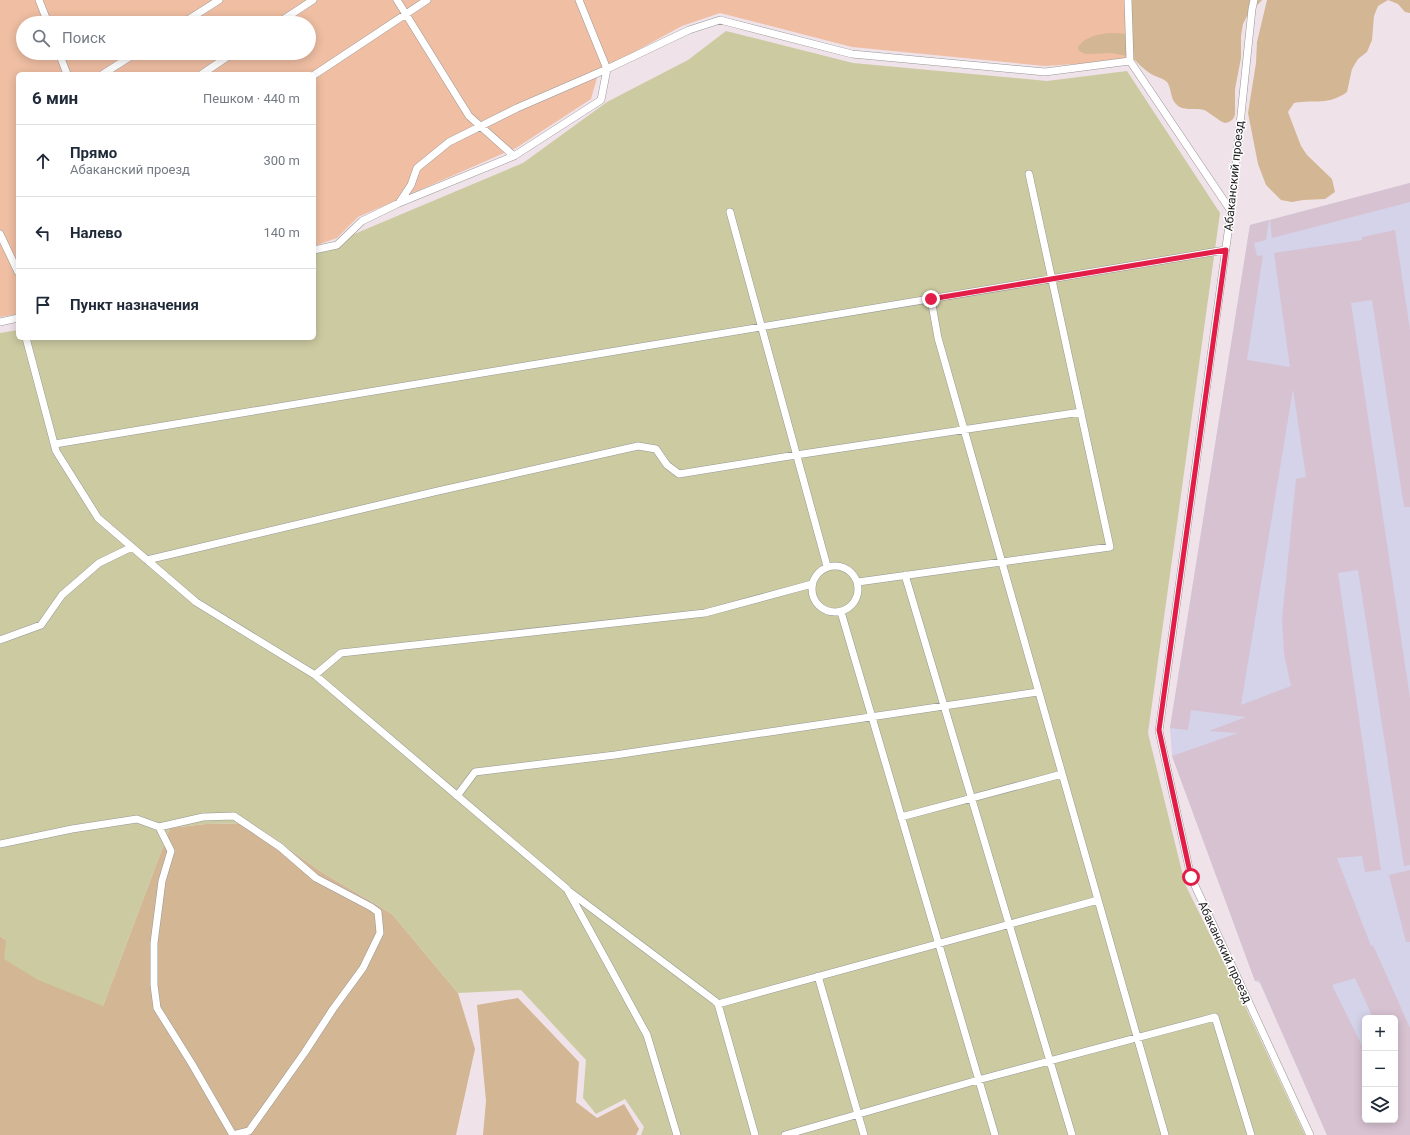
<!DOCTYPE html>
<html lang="ru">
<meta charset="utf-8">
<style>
body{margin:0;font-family:Roboto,sans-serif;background:#f6f6f7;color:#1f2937}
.controls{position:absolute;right:12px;bottom:12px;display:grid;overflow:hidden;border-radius:6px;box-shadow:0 2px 10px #0003}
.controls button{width:36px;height:36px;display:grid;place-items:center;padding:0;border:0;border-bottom:1px solid #e0e1e3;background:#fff;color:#1f2937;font:20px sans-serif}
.stop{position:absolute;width:12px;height:12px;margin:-9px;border:3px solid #e11d48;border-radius:50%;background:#fff}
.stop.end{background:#e11d48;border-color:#fff;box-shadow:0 1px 4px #0008}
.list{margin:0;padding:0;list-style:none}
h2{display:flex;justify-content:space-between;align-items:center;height:52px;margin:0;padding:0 16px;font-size:17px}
h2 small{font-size:13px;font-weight:400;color:#747a83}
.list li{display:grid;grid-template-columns:26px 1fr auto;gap:12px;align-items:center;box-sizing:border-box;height:72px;padding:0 16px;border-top:1px solid #e0e1e3}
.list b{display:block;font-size:15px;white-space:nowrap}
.list p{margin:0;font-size:13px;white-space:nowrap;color:#747a83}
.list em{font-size:13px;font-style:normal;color:#747a83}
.icon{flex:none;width:22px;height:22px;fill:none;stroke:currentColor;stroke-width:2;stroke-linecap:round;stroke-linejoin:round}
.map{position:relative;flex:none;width:1410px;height:1135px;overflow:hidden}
.search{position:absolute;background:#fff;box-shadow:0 2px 10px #0003;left:16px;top:16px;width:300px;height:44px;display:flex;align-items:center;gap:10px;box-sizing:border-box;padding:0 14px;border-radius:22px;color:#747a83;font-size:15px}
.panel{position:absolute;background:#fff;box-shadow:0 2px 10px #0003;left:16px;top:72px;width:300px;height:268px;border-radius:6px}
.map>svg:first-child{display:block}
</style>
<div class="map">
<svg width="1410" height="1135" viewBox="0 0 1410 1135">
<rect width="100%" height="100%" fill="#f0e2e9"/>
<path fill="#d4d3e9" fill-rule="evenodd" d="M1410 183V1135H1327L1260 983 1255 981 1172 756 1170 728 1250 225ZM1365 1018H1395V1120H1365Z"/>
<path fill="#efbea3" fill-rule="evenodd" d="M0 0H1135L1137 60 1045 66 852 47 720 13 682 26 599 71 591 99 516 148 358 217 337 238 314 246V74H18V314L0 317ZM23 23H309V53H23Z"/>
<path fill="#d3b693" d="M1131 0H1262L1247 16 1243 24 1241 36V58L1235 89V115L1233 119 1229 122 1225 123C1217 120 1211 113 1204 110 1195 107 1184 112 1177 105 1170 100 1172 89 1167 82 1163 78 1156 77 1151 74 1143 69 1138 63 1132 57L1112 53 1086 54 1079 51 1078 47C1084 37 1101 33 1113 33 1120 33 1125 35 1132 32 1134 21 1130 11 1131 0Z
M1267 0H1410V13L1405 12 1398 4 1388 0 1378 6 1374 16 1372 40 1367 52 1358 59 1352 69 1347 92C1328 106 1315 99 1294 103L1288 112 1301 146 1307 155 1332 179 1335 192 1325 199 1303 200 1292 202 1281 200 1266 185 1258 164 1248 113 1256 63 1257 42Z
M253 823 320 871 392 914 458 993 475 1049 456 1135H0V936L103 1006 170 828 206 824Z
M518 998 579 1062 576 1102 597 1118 624 1104 639 1129 636 1135H483L486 1101 477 1005Z"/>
<path fill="#cbcaa1" d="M726 31 853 63 1047 81 1127 71 1220 213 1148 733 1185 884 1246 1008 1305 1135H641L644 1127 625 1099 596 1114 583 1098 586 1060 521 990 458 993 392 914 320 871 253 823 206 824 170 828 103 1006 38 980 4 959 6 940 0 936V333L18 330V338H314V251L523 163 607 102 688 60Z"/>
<path fill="#d7c2d1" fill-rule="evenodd" d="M1410 183V202L1272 238 1270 220Z
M1269 220 1266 240 1254 243 1257 256 1263 255 1247 360 1290 367 1274 253 1362 240V237L1395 230 1410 330V507H1404L1372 300 1351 303 1410 698V865L1404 866 1358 570 1338 573 1381 870 1365 872 1362 856 1337 858 1371 946 1373 945 1410 1028V1135H1327L1259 980 1255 981 1172 756 1238 733 1209 731 1246 717 1191 710 1188 730 1170 728 1250 225ZM1293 389 1306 477 1296 479 1282 620 1284 654 1291 686 1241 705ZM1355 978 1373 1018H1395V1120H1365V1052L1332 985Z
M1410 870V942H1406L1389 875Z"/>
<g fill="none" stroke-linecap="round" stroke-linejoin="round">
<g stroke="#979797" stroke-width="8">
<path id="lane" d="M39 0 48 23
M397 0 469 116 514 156
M1128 0 1130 61 1231 211
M1254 0 1252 9 1231 211 1159 731 1191 877 1310 1135
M183 23 219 0
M278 23 313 0
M59 53 67 74
M103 74 136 53
M202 74 233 53
M314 75 427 0
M399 203 411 185 417 168 449 142 517 108 607 69 579 0
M730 212 827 566
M0 234 18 272
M314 250 337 245 362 221 399 203 514 156 601 100 607 69 689 30 720 20 852 54 1045 72 1130 61
M931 299 938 338 1165 1135
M0 322 18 318
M26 338 56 451 98 518 196 602 315 675 567 889 647 1035 677 1135
M55 444 1225 250
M147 560 438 491 638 446 656 449 667 465 679 474 796 455 1081 412
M812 589a23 23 0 1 1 46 0a23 23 0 1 1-46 0Z
M905 575 1072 1135
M858 582 1110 547 1029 174
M841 612 995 1135
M0 640 41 625 62 595 99 563 132 547
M315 675 341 653 705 613 812 584
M457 796 475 772 615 755 1038 692
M901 817 1062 774
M159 827 171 851 162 881 154 943V985L157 1008 192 1064 233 1135
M0 844 72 829 137 819 159 827 203 817 234 816 280 847 316 878 371 907 378 912 380 933 363 968 333 1009 305 1052 249 1131 233 1135
M570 892 715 1001 718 1004 1098 900
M818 976 864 1135
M718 1004 755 1135
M785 1135 978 1080 1215 1017 1251 1135"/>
</g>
<use href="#lane" stroke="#fff" stroke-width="7"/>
</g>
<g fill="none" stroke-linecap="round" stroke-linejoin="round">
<path stroke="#e11d48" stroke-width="5" d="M931 299 1226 250 1159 730 1191 877"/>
</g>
<g text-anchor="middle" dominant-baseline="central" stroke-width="3" stroke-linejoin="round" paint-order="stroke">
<g font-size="12" fill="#1d1d1d" stroke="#fff">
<text transform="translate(1234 176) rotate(-84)">Абаканский проезд</text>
<text transform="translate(1225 952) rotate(65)">Абаканский проезд</text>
</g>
</g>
</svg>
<div class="controls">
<button>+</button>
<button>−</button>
<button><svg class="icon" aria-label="layers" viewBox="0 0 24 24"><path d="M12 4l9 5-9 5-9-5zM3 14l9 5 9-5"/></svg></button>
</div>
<div class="stop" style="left:1191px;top:877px"></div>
<div class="stop end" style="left:931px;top:299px"></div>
<div class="search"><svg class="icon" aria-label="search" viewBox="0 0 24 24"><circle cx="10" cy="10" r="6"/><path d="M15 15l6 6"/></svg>Поиск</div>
<section class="panel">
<h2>6 мин<small>Пешком · 440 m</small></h2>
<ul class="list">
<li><svg class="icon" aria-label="ahead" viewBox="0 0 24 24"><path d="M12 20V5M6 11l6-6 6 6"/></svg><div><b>Прямо</b><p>Абаканский проезд</p></div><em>300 m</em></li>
<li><svg class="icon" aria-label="left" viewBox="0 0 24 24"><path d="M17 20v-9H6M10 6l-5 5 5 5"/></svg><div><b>Налево</b></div><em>140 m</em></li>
<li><svg class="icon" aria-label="arrive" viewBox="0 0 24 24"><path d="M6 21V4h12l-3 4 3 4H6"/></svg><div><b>Пункт назначения</b></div></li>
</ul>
</section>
</div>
